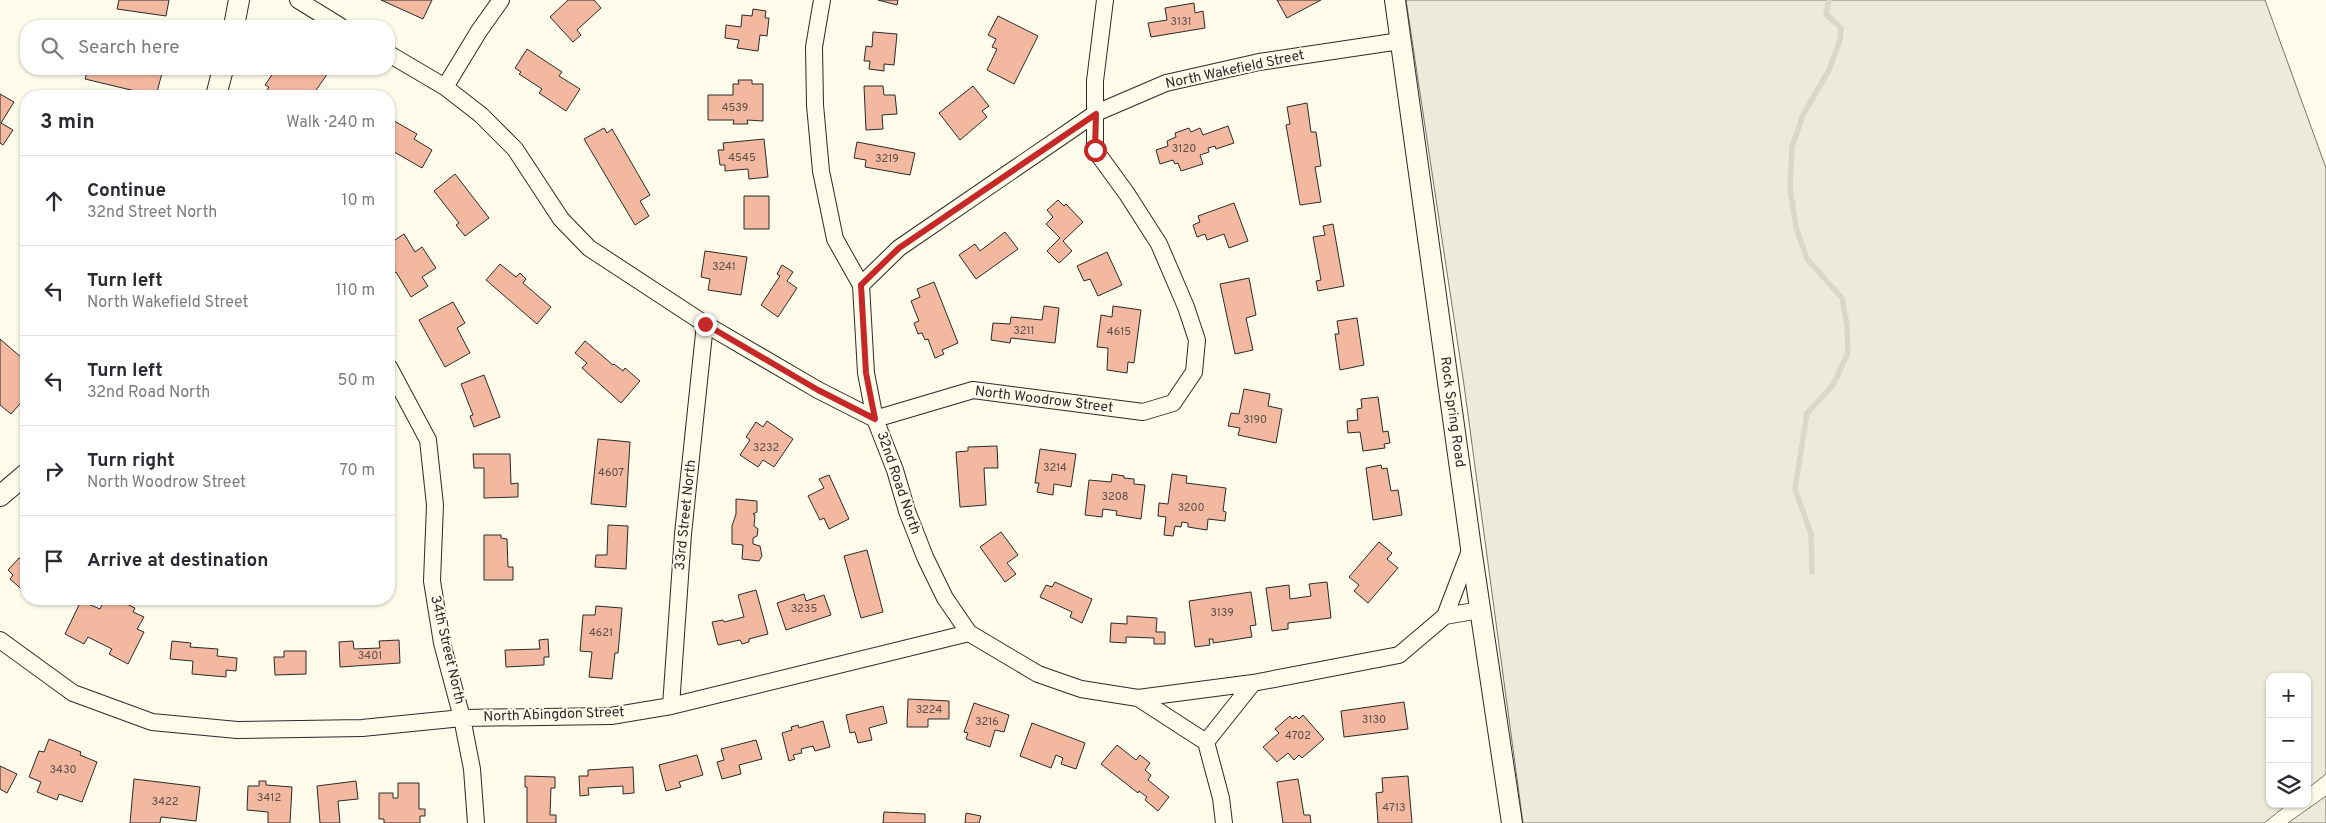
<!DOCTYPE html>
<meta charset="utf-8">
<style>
body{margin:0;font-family:Overpass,sans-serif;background:#f2f2f3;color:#2b2b33}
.controls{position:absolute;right:15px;bottom:15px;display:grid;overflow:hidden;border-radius:10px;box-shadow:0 1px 4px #0004}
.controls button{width:45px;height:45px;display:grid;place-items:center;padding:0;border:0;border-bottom:1px solid #e1e1e2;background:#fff;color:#2b2b33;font:25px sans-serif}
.stop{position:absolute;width:15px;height:15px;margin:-11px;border:4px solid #c62828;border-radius:50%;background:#fff}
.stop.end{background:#c62828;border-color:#fff;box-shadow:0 1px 5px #0008}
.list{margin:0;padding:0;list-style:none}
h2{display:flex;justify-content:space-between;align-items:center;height:65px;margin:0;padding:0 20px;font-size:21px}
h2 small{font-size:16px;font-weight:400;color:#7c7c81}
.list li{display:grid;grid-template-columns:32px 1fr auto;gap:15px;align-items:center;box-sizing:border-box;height:90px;padding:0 20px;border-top:1px solid #e1e1e2}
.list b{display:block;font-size:19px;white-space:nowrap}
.list p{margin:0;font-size:16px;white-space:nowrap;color:#7c7c81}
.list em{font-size:16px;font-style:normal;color:#7c7c81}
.icon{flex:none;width:28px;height:28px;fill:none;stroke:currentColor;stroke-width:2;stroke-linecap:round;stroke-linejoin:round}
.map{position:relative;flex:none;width:2326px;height:823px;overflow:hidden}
.search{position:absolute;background:#fff;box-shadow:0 1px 4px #0004;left:20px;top:20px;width:375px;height:55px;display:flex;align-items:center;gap:12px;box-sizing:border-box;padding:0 18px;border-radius:20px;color:#7c7c81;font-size:19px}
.panel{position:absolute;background:#fff;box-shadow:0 1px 4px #0004;left:20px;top:90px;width:375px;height:515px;border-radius:20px}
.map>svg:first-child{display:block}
</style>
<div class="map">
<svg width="2326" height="823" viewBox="0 0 2326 823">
<rect width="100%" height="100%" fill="#fdfbea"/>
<path fill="#ecebdb" stroke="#74746e" d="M1406 0H2265L2326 168V774L2307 789V677H2270V804H2288L2264 823H1523L1464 385Z
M2326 796V823H2288Z"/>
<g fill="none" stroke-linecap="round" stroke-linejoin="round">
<path stroke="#d8d7c9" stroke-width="5.5" d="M1812 572 1811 534 1795 489 1807 413 1833 385 1848 353 1847 325 1842 298 1807 259 1796 227 1790 189 1792 147 1803 115 1829 70 1840 40 1841 28 1826 14 1829 0"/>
</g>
<path fill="#f2b8a0" stroke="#2b2b2b" d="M119 0H169L166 16 117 9Z
M381 0H432L423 19Z
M568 0H594L601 8 577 30 581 35 573 42 550 17Z
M878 0H898L897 5Z
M1277 0H1321L1287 18Z
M1194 3 1195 13 1203 11 1205 28 1151 37 1148 23 1167 20 1165 8Z
M753 9 766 11 765 18H769L767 36 760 35 758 51 737 48 739 40 725 38 726 25 741 27 742 15 752 16Z
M998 16 1038 36 1014 84 987 70 997 49 992 47 996 39 988 35Z
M873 32 897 34 894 65 884 64V71L869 69 870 61H864L866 46 872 47Z
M527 49 562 72 559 76 580 89 566 111 539 93 542 89 519 74 521 72 515 68Z
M88 69H117L130 73 131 69H167H163L156 96 85 79Z
M276 69H328L330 70 312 96H263L269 87 265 85Z
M738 80H752V84H763V121L747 120 748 124H733L734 120H708V95H733V84H739Z
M864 86H883L884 95H895L897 114 882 115 883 129 866 130Z
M973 86 989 106 982 111 987 117 960 140 939 113Z
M0 94 14 102 1 123 13 130 3 145 0 143Z
M1307 103 1311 132H1316L1321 166 1315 167 1321 202 1300 205 1286 125 1290 124 1287 107Z
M389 118 417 134 414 139 432 150 422 168 389 149Z
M1228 126 1234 143 1216 149 1215 146 1208 148 1209 152 1200 155 1203 164 1181 171 1178 163 1175 164 1173 160 1160 164 1156 150 1168 146 1167 141 1176 137 1175 133 1189 128 1191 132 1200 128 1203 135Z
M604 128 607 133 612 129 650 195 640 201 649 216 635 225 584 139Z
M764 139 768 177 749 179 748 169 725 171V165H720L718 150H724L723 143Z
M857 142 915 153 910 175 865 167 866 160 854 158Z
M455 174 489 218 465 236 456 225 459 223 434 191Z
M744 196H769V229H744Z
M1058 200 1064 206 1066 204 1083 222 1063 241 1072 251 1059 263 1047 251 1060 238 1046 224 1053 217 1047 210Z
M1234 203 1248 241 1229 248 1224 234 1207 240 1205 234 1197 237 1193 225 1200 222 1198 216Z
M1333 224 1344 286 1318 291 1316 281 1321 280 1313 237 1325 235 1323 226Z
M1005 232 1018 249 976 279 959 255 975 244 980 251Z
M404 234 415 252 422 247 436 268 422 277 428 286 411 297 396 272 390 276 389 274V244Z
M705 251 747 257 741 295 708 290 710 279 701 277Z
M1107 252 1122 285 1098 296 1090 279 1084 281 1077 266Z
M500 264 516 277 520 273 526 279 523 283 551 307 537 324 486 280Z
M782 265 793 272 787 281 797 288 778 317 761 305 780 276 777 274Z
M1249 278 1256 315 1246 318 1253 350 1235 354 1220 284Z
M934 282 958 343 942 350 944 354 935 358 928 339 925 340 922 333 918 334 914 323 919 321 911 301 920 297 917 289Z
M453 302 465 323 457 328 470 353 445 367 419 320Z
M1044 306 1059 308 1055 343 1011 338 1010 343 991 340 993 323 1010 324 1011 317 1042 320Z
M1113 306 1141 310 1134 363 1128 362 1127 373 1107 370 1108 348 1097 347 1101 315 1112 317Z
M1357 318 1364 365 1340 370 1335 334H1339L1337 321Z
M0 339 22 358 26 353V397L11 414 0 405Z
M585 341 613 365 614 364 623 371 625 368 640 381 621 403 582 368 587 363 575 353Z
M484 375 500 417 474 427 470 416 473 415 461 384Z
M1244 389 1270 394 1268 406 1282 409 1276 443 1238 435 1240 428 1228 426 1231 413 1239 414Z
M1378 397 1383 432 1388 431 1390 443 1384 444 1385 448 1363 451 1360 432 1348 433 1347 421 1358 420 1357 409 1362 408 1361 399Z
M767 421 793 439 774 467 763 460 758 467 740 455 750 440 746 437 756 422 763 427Z
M598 439 630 442 626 507 591 504Z
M997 446 998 468H984L986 505 960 507 956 452 968 451V447Z
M1040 449 1076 454 1071 487 1054 484 1053 495 1037 492 1039 483H1035Z
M473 454H510L511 484 518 483V497L484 498V468H474Z
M1381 465 1382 469 1387 468 1391 491 1398 490 1402 515 1373 520 1366 468Z
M1112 474 1124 476V478L1134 479V484L1145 485 1141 519 1116 515 1117 511 1103 509 1102 517 1085 515 1089 480 1111 482Z
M1172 474 1187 476 1186 483 1226 488 1223 511 1226 512 1225 521 1208 519 1207 530 1188 527V523L1182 522 1181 527 1175 526 1173 536 1164 535 1166 517 1158 516 1159 503 1168 504Z
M829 475 849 519 829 529 824 518 820 520 808 496 824 488 819 479Z
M736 499 757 501V512L753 514 755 515 754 526 758 529 757 536 753 538V544L760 546 762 556 759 561 742 559 743 545 732 544V526L736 514Z
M608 525 628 526 626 569 595 567 596 555H607Z
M1001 532 1018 555 1007 563 1016 574 1005 582 980 547Z
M484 535H501V538L507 539 508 567H513V580H484Z
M1379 542 1392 553 1387 559 1398 568 1368 603 1354 591 1359 585 1349 577Z
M867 550 883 612 861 618 844 556Z
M19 558 25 562 26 561V593L10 579 13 575 8 570Z
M1055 582 1092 599 1082 623 1070 617 1072 612 1040 597 1046 585 1052 587Z
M1327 582 1331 618 1288 623V629L1272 631 1266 588 1289 585 1290 599 1311 596 1309 584Z
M756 590 768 634 749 639V642L742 644 740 640 718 645 712 622 723 620 724 622 744 617 738 595Z
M1251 592 1256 625 1250 626 1252 637 1213 643V639H1209L1210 645 1195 647 1189 601Z
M804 594 806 601 824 595 831 615 786 630 777 603Z
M105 599 116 603 118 600 135 608 133 612 144 617 137 629 144 632 128 664 109 654 112 649 88 637 84 644 65 634 81 601 100 609Z
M596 606 622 608 618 653H615L612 679 589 677 592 652 580 651 583 615H595Z
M1127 616 1157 618 1156 632H1165V644H1154V638L1126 637V643L1110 642 1111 623 1127 624Z
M548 639 549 657H544V665L506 667 505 650 540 649 539 640Z
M399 640 400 663 340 667 339 642 353 641 354 649 380 648 379 641Z
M172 641 191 643 190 647 218 649 217 656 237 658 236 671 226 670V677L192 674 193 661 170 659Z
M284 651H306V674L275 675 274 657H284Z
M908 699 949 701V719H928V727H907Z
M1404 702 1408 729 1344 737 1341 711Z
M974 703 1009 715 1004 732 995 730 990 747 966 739 968 733 964 732Z
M883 706 887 723 869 728 872 740 858 743 855 732 850 733 846 715Z
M1303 715 1324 739 1302 758 1299 755 1294 760 1288 753 1277 762 1263 747 1279 733 1275 729 1290 716 1292 719 1296 716 1299 719Z
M823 721 830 747 815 751 813 746 801 749 802 753 793 755 795 759 789 761 782 733 792 730 791 727 798 725 799 728Z
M1032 723 1085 743 1076 769 1061 764 1063 758 1056 755 1051 768 1020 756Z
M49 739 81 752 80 755 97 762 82 802 59 794 57 800 37 792 41 782 29 777 39 751 44 752Z
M756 740 762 759 739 765 741 774 722 779 717 762 724 760 721 749Z
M1117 745 1136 760 1140 755 1150 763 1145 770 1151 775 1148 780 1169 797 1158 811 1145 800 1147 797 1139 791 1138 793 1101 764Z
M697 755 703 775 679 782 681 787 666 791 659 765Z
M0 766 17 774 7 793 0 789Z
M633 767 634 793 623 794V786L588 788 589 795 580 796 579 776H588V770Z
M525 776 555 777V788H551L550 815H556V823H527V787H525Z
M1408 776 1412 823H1378L1376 793 1383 792 1382 778Z
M134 779 200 787 196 821 161 817 160 823H130Z
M1298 779 1304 815H1310L1311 823H1283L1277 782Z
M259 781H266V785L292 787 290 823H268V812L247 810 248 786H259Z
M356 781 358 799 338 801 340 823H320L317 786Z
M398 783H419V809H425V816H420V823H384V819H379V793H393V798H398Z
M884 812 925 814V823H883Z
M966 813 981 816 979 823H965Z"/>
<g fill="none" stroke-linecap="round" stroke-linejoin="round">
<g stroke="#2b2b2b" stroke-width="18">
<path id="minor" d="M298 0 340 26
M822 0 814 47 815 105 821 171 835 239 861 285 866 373 875 419 895 470 907 511 925 557 945 598 969 633 1038 674 1081 689 1138 698 1206 742 1253 683 1399 655 1445 616 1471 548
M389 54 445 87 481 115 515 149 561 219 589 248 705 324 818 390 875 419 973 390 1143 412 1173 403 1194 372 1197 340 1186 307 1159 244 1127 194 1095 150V81L1105 0
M445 87 479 31 501 0
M861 285 899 248 1096 113 1166 83 1259 62 1400 41
M389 367 428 440 435 505 432 581 442 643 462 718 472 769 476 823
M1445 616 1480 610
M0 640 73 693 152 722 237 730 362 728 462 718 611 716 671 706 969 633
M1138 698 1253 683
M671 706 683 534 705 324
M1206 742 1221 798 1224 823"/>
</g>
<g stroke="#2b2b2b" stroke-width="22">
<path id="tertiary" d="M1395 0 1471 548 1512 823
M234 26 239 0
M216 96 223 69
M0 496 26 474"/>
</g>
<use href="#minor" stroke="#fdfbea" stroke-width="16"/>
<use href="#tertiary" stroke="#fdfbea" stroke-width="20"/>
</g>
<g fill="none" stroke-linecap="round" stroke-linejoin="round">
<path stroke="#c62828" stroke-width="6" d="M705 324 818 390 875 419 866 373 861 285 899 248 1096 114 1095 150"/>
</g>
<g text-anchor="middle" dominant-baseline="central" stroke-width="4" stroke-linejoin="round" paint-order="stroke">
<g font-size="11" fill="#5d4e48">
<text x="1181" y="22">3131</text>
<text x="735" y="108">4539</text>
<text x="1184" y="149">3120</text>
<text x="742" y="158">4545</text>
<text x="887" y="159">3219</text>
<text x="724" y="267">3241</text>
<text x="1024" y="331">3211</text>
<text x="1119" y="332">4615</text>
<text x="1255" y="420">3190</text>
<text x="766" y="448">3232</text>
<text x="1055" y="468">3214</text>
<text x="611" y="473">4607</text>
<text x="1115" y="497">3208</text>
<text x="1191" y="508">3200</text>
<text x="804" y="609">3235</text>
<text x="1222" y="613">3139</text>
<text x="601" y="633">4621</text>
<text x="370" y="656">3401</text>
<text x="929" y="710">3224</text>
<text x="1374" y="720">3130</text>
<text x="987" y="722">3216</text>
<text x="1298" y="736">4702</text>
<text x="63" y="770">3430</text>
<text x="269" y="798">3412</text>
<text x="165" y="802">3422</text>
<text x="1394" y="808">4713</text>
</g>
<g font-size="14" fill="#2b2b2b" stroke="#fdfbea">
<text transform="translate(1235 70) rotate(-12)">North Wakefield Street</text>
<text transform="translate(1044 400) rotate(7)">North Woodrow Street</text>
<text transform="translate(1452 412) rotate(82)">Rock Spring Road</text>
<text transform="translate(898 483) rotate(71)">32nd Road North</text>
<text transform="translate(686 515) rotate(-84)">33rd Street North</text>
<text transform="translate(447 650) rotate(77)">34th Street North</text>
<text transform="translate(554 715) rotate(-2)">North Abingdon Street</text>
</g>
</g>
</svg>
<div class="controls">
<button>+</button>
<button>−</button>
<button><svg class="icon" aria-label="layers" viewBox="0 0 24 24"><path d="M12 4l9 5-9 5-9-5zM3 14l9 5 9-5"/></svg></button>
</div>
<div class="stop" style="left:1095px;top:150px"></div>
<div class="stop end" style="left:705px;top:324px"></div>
<div class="search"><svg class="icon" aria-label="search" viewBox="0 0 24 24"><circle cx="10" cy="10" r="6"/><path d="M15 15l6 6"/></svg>Search here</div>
<section class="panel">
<h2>3 min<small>Walk · 240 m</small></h2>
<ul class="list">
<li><svg class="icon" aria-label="ahead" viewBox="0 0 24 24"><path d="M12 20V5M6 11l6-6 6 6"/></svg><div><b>Continue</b><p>32nd Street North</p></div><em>10 m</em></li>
<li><svg class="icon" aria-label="left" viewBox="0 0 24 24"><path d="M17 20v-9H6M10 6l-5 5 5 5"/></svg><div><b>Turn left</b><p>North Wakefield Street</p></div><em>110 m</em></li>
<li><svg class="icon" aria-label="left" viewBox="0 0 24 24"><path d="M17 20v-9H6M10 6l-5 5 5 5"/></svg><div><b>Turn left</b><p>32nd Road North</p></div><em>50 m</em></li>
<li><svg class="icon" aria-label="right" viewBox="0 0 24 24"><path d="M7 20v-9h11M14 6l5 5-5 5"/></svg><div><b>Turn right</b><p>North Woodrow Street</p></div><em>70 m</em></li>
<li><svg class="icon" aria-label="arrive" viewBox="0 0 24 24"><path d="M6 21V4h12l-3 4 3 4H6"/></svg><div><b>Arrive at destination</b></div></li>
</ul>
</section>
</div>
